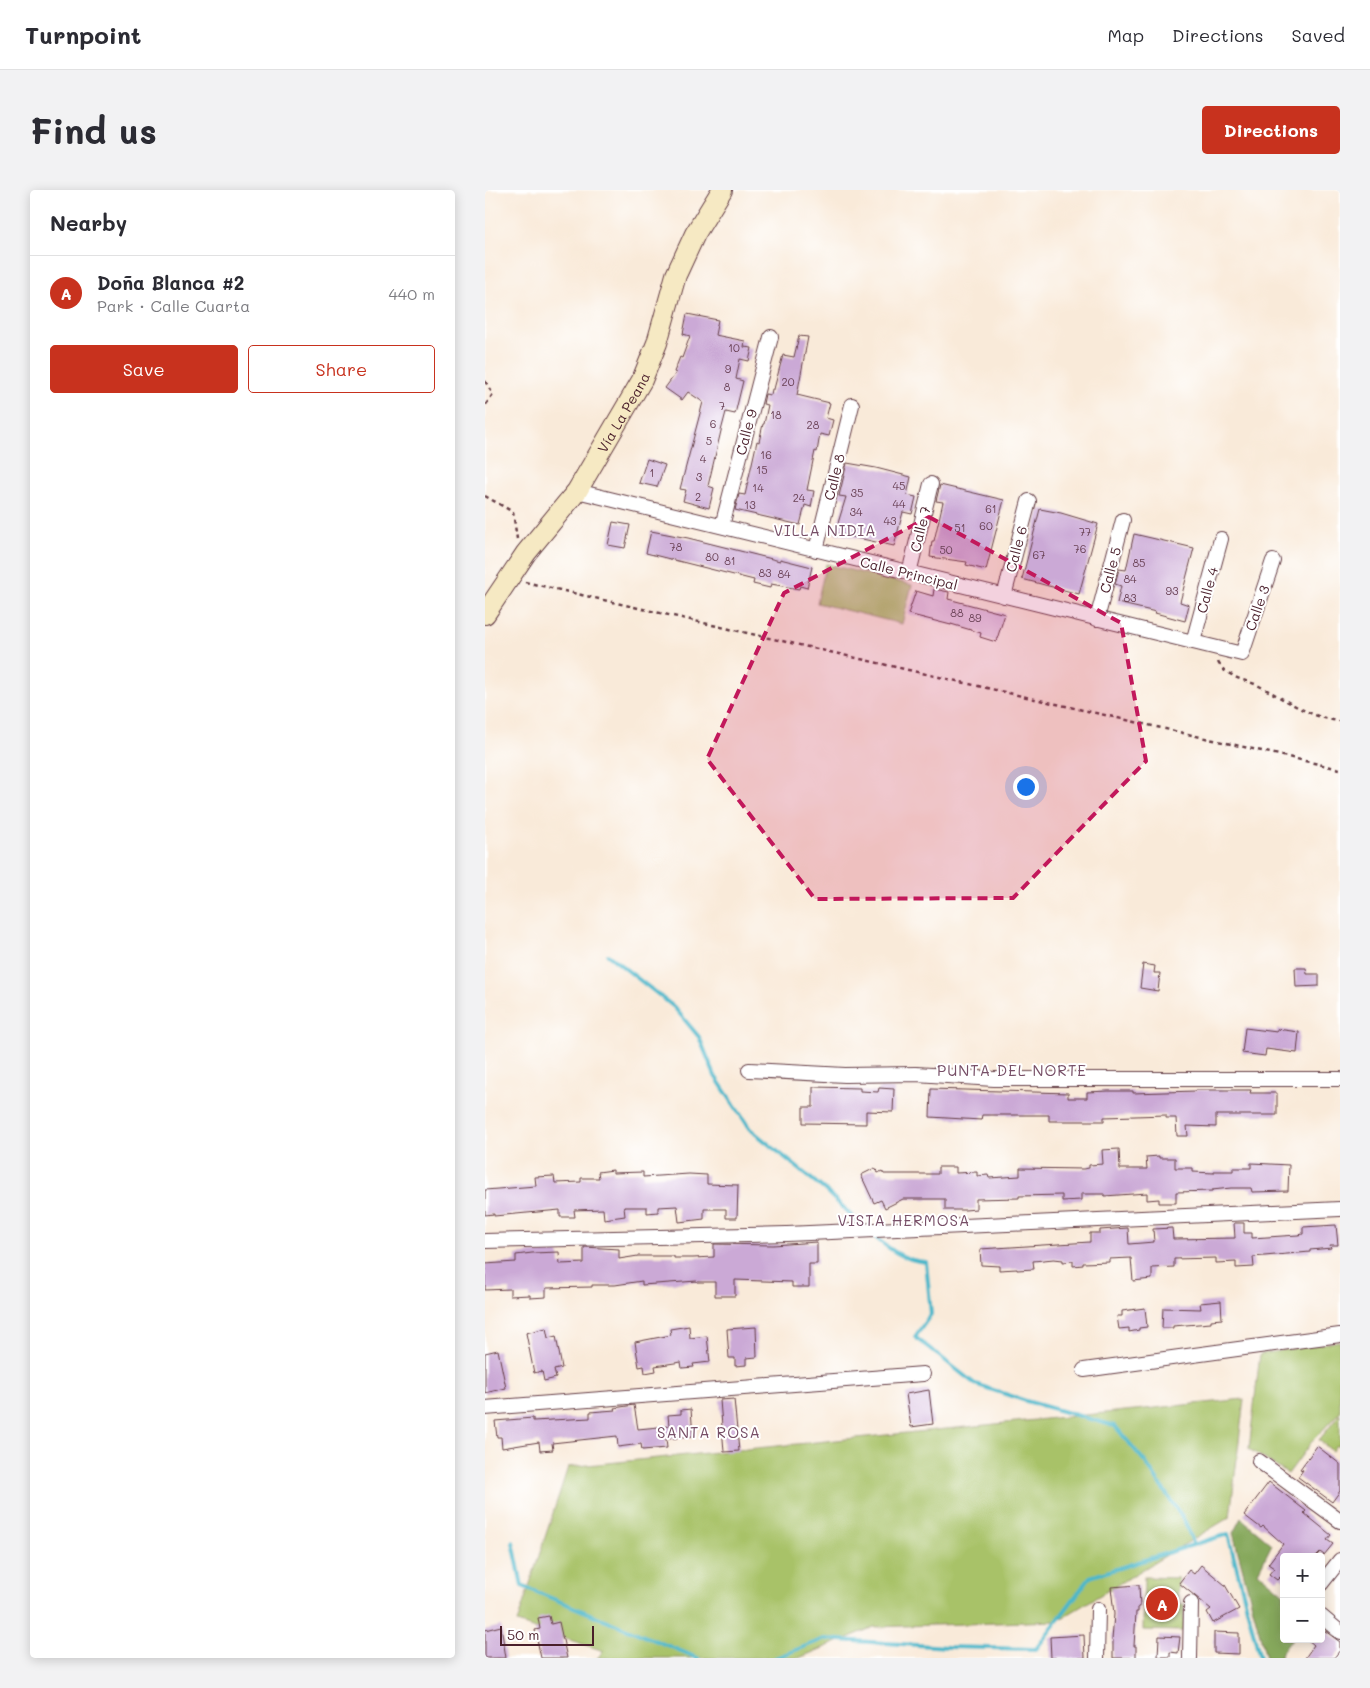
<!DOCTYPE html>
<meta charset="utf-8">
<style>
body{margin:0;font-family:Mali,sans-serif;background:#f2f2f3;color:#2b2b33}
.controls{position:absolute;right:15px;bottom:15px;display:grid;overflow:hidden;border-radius:5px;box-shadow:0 2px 12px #0003}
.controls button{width:45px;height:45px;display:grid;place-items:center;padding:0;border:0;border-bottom:1px solid #e1e1e2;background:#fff;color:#2b2b33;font:25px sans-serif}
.scale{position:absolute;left:15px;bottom:12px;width:94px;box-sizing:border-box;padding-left:5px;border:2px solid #4a1f2b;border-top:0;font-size:14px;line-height:18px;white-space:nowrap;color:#4a1f2b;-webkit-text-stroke:4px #fff;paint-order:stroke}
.you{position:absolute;left:540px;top:596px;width:18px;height:18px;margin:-12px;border:4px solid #fff;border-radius:50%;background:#1a73e8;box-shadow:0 0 0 8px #1a73e833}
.badge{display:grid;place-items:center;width:32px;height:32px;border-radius:50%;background:#c8321e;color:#fff;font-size:16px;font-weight:700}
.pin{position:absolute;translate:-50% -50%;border:2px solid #fff;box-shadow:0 1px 5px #0006}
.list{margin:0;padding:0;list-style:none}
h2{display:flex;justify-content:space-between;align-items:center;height:65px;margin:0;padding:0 20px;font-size:21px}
h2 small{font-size:16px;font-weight:400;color:#7c7c81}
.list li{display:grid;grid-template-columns:32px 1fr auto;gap:15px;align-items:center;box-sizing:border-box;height:75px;padding:0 20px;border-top:1px solid #e1e1e2}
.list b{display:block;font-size:19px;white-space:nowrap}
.list p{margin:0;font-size:16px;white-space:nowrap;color:#7c7c81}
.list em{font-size:16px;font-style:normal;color:#7c7c81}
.actions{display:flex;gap:10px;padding:15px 20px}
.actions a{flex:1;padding:11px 0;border:1px solid #c8321e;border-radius:5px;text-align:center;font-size:18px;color:#c8321e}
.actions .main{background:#c8321e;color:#fff}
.map{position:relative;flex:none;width:855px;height:1468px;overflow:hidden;border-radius:5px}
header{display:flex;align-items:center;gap:30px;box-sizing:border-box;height:70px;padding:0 25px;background:#fff;border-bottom:1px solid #e1e1e2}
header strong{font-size:24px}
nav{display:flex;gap:28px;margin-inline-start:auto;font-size:18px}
.intro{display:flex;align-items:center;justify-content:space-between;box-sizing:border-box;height:120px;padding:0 30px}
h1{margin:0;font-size:35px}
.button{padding:12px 22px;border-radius:5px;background:#c8321e;color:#fff;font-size:18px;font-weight:700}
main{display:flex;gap:30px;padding:0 30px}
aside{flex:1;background:#fff;border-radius:5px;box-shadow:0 2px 12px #0003}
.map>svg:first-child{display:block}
</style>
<header>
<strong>Turnpoint</strong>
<nav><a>Map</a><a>Directions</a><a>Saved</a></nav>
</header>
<div class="intro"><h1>Find us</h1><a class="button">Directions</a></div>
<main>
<aside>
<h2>Nearby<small></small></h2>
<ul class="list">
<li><span class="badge">A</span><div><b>Doña Blanca #2</b><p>Park · Calle Cuarta</p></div><em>440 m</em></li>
</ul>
<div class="actions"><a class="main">Save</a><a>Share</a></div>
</aside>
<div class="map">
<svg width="855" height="1468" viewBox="0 0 855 1468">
<rect width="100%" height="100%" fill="#fff"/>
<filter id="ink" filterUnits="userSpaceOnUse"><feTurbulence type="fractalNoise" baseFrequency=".02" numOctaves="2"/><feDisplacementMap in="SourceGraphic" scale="10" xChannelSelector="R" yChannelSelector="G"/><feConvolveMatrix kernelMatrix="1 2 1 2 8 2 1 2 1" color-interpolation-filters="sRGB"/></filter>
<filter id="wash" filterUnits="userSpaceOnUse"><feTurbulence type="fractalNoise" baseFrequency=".0096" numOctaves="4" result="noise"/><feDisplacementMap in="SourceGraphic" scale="20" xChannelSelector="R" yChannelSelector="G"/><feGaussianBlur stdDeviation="1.12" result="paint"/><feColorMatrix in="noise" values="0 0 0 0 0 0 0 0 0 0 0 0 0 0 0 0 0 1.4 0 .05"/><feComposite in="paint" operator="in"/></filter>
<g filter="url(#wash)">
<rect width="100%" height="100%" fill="#f9ead9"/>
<path fill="#a8c268" stroke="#79704a" d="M341 374 427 395 417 434 332 413Z
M855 1151V1222L828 1250 803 1284 764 1259 775 1164Z
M759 1209 745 1327 572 1431 389 1437 314 1468H112L119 1461 32 1433 83 1277Z
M855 1224V1259L851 1255 847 1261 834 1250Z
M659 1387 693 1388 692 1414H699V1441L658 1440Z"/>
<path fill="#86a85c" stroke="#686444" d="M756 1328 787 1354 773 1382 799 1404V1449H807L797 1462 795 1468H781L748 1343Z"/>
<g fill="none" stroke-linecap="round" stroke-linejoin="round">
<path stroke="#4cb7ca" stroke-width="4" d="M123 765 189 817 214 847 230 886 265 939 340 1000 377 1036
M386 1044C403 1058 419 1071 441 1072L446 1124 430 1147 490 1194 541 1211 630 1236 661 1273 700 1332 709 1355
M28 1352 37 1396 213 1468
M290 1468 339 1449 463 1457 551 1459 605 1387 743 1344 775 1468"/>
</g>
<g id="blocks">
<path fill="#cba9d6" d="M202 124 233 130 230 145 260 151 259 157 267 158 264 171 255 169 251 189 258 191 250 224 241 222 236 241 223 296 229 298 224 318 198 311 201 300 195 299 218 212 203 202 197 210 180 198 191 183 189 182 195 167 197 168 205 146 198 144Z
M314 146 323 147 312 205 345 213 341 228 348 230 344 246 335 244 332 262 330 261 322 300 329 301 326 317 320 315 315 335 250 320 254 304 260 305 272 251 274 252 278 234H279L283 215 278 214 280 204 286 205 287 199H289L298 165 309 167Z
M162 269 180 275 172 297 154 293Z
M362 273 391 278 426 287 422 305 431 307 427 324 418 322 409 356 350 343 361 307 354 306Z
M455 295 519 310 501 380 481 375 482 372 445 367 447 351H449L458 312 451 311Z
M555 319 576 323 613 334 594 404 537 389Z
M128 332 145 335 140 358 123 355Z
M166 341 203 348 295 371V369L327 377 322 398 315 396 314 399 286 394 285 398 268 394 269 390 161 363Z
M649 344 709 358 695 412 704 415 700 431 670 423 671 422 632 413 636 396 630 394 634 379 641 380Z
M449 399 464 402 463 409 520 424 511 452 495 447 496 443 466 434V435L423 424 431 401 448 406Z
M658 774 670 776 669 783H675L673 801 655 798Z
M810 778H821L822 784H834V796L811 797Z
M760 838 792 842V839L814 842 812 863 781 859 780 866 757 863Z
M328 897 375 898V901L393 902 394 898 409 899 408 922 381 921V934L318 933V917H328Z
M446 899 583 903V908H602V902L623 901H648V903L711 901V900H766L765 903H792V925H731V937L702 936 703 946H692L691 928H681V925L619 927V931H564V925H497L496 930 445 927Z
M634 959 635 979H662L661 967 674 966V968H690V978H708V982L729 983V981H748V978H766V973L804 975 803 1001 767 1002 766 998H746L727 1000V1001L691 1002V1013H674V1009L662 1010V1003L619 1006V1004H596V1010L577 1011V1005L534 1006V1008L491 1009V1019L480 1020H460V1009H418L400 1018 396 1010 389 1013 376 985 390 978 393 983 397 981 399 984H453V977H471V983L492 982V986L503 985 504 988 535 986V978L598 979 604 978V975L618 974 617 960Z
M128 980V983L158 982V987L204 984 222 985V994L253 995 252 1028H241V1019H219V1029L194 1032 192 1016 173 1017V1022L162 1023V1017H139L140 1026 119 1029 118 1019 89 1020 90 1027H75V1020L9 1026V1024L0 1025V1000L51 996 50 987 69 986 70 993 96 992V988H114L113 982Z
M749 1033H759V1043H767V1048L813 1045 818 1044V1037L851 1035 853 1055H845L846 1058 825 1060V1062L768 1067 769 1077 751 1078V1072L731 1073V1068L689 1069V1077L667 1078V1089L648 1091 646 1068 624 1069V1072L598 1073V1075L588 1076V1071L578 1072V1070L569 1069 548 1071 549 1079 532 1080V1079L514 1080V1076L496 1075 495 1059 605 1052V1043H615V1040L643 1038 644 1054 669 1052 668 1039 687 1038 688 1049 750 1048Z
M332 1052V1074H324V1097H307V1092L250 1090V1106H230V1092H212V1091L157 1095V1091L130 1095H107V1097L61 1098V1107L45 1108V1105L25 1106V1099L0 1100V1074L31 1072V1065L47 1063 74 1062 75 1074 99 1073V1057L134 1059V1069L153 1066H189V1068H208L229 1067V1054L288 1055Z
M736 1111 737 1129 726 1130V1133L688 1136V1138H677L678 1118 716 1119 715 1113Z
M660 1118 662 1137 654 1138V1140L644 1142V1138L634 1139 632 1126H637V1121Z
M204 1136 205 1148 222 1146 225 1172 208 1174 209 1177 197 1178 196 1172 170 1176 171 1181 160 1183 159 1176 154 1177 150 1152 186 1145 185 1139Z
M271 1137 272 1167 261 1168V1175L250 1176V1168H244L242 1139Z
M61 1138 63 1148 71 1146 77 1178 69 1180 71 1188 59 1191 57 1181 49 1183 41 1143Z
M13 1160 21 1198 0 1203V1163Z
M444 1200 448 1234 426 1237 421 1204Z
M249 1209 254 1261 239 1262 235 1210Z
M149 1215 153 1239 184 1236 183 1225 196 1224V1220L206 1219 208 1247 181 1249 182 1258 157 1260 156 1254 133 1257 132 1246 67 1253 68 1260 55 1261 54 1252 17 1258 16 1247H12L10 1231 48 1228V1231L105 1228V1222L130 1220 129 1218Z
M832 1256 855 1274V1301L847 1312 813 1287 818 1280 815 1279Z
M784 1292 821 1321 819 1323 846 1345 842 1350 848 1354 839 1365 835 1362 830 1367H799V1390L795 1387 792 1390 784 1384 789 1378 783 1374 798 1354 778 1336 776 1338 759 1325Z
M716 1375 740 1395 754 1419 728 1433 722 1422 726 1419 694 1393 704 1380 709 1384Z
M654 1395 655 1417H653V1422H651L649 1456H651V1468H628V1450H627L629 1424 626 1397Z
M64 1426 66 1434 74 1432 82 1468H56L50 1440 55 1439 53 1428Z
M16 1436 21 1468H0V1440Z
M836 1438 855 1452V1460L849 1468H820L829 1455 822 1449H836Z
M729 1442 754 1443V1464L729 1463Z
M599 1445 600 1468H566L565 1447Z
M674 1446 695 1447 693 1463 685 1462V1467H673Z"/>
</g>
</g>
<g filter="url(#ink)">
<use href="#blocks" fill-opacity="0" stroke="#643d45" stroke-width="1"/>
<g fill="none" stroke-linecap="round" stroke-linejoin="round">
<g stroke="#643d45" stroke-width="16">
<path id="street" d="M92 301 757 464 788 371
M237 336 286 147
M331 360 367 215
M424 383 446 294
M519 406 544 311
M612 429 638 330
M708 452 736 349
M264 880 360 885 431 884 509 889H855
M0 1051 302 1044 855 1019
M599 1180 855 1145
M0 1218 438 1184
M774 1271 855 1331
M836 1394 855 1370
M836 1426 855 1442
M612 1468 613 1419
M705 1468 706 1413"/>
</g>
<g stroke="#643d45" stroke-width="22">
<g id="secondary">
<path id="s1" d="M0 424 41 363 92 301 157 190 172 153 191 85 210 44 237 0"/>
</g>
</g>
<path stroke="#643d45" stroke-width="2.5" stroke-dasharray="4 4" stroke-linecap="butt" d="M0 191 8 204 0 216
M0 306 28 322 32 349
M40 392 855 579
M733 472C736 478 740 482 747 485 754 490 764 491 772 495 799 508 824 528 855 531"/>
<use href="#street" stroke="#fff" stroke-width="14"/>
<use href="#secondary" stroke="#f6e9c3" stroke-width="20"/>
</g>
</g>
<path fill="#c2185b" fill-opacity="0.2" stroke="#c2185b" stroke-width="4" stroke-dasharray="10 6" stroke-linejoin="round" d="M444 327 636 433 661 571 528 708 330 709 222 569 299 403Z"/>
<g text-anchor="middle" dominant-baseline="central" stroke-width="4" stroke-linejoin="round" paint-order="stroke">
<g font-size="11" fill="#6a4256">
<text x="249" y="157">10</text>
<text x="243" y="178">9</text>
<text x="303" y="191">20</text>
<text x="242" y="196">8</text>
<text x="237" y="215">7</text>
<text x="291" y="224">18</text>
<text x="228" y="233">6</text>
<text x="328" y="234">28</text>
<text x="224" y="250">5</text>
<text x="281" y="264">16</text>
<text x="218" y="268">4</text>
<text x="277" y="279">15</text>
<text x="167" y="282">1</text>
<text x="214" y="286">3</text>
<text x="414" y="295">45</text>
<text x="273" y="297">14</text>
<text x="372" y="302">35</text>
<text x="213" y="306">2</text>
<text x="314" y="307">24</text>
<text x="414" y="313">44</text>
<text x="265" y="314">13</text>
<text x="506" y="318">61</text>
<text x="371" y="321">34</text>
<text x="405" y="330">43</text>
<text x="501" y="335">60</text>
<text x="475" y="337">51</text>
<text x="600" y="341">77</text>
<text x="191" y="356">78</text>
<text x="595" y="358">76</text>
<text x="461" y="359">50</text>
<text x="554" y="364">67</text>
<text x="227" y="366">80</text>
<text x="245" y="370">81</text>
<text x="654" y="372">85</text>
<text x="280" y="382">83</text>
<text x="299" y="383">84</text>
<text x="645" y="388">84</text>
<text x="687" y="400">93</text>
<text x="645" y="407">83</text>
<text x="472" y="422">88</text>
<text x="490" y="427">89</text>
</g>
<g font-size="14" fill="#4a1f2b" stroke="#fff">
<text stroke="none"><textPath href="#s1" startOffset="245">Vía La Peana</textPath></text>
<text transform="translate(261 242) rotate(-75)">Calle 9</text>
<text transform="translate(349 287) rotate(-76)">Calle 8</text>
<text transform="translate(435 339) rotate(-76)">Calle 7</text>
<text transform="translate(531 359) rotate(-75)">Calle 6</text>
<text transform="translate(625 380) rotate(-75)">Calle 5</text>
<text transform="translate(424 383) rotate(14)">Calle Principal</text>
<text transform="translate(722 400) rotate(-75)">Calle 4</text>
<text transform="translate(772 418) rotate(-71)">Calle 3</text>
</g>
<g font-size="15" letter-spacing="1" fill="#774f67" stroke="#fff">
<text x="340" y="340">VILLA NIDIA</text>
<text x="527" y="880">PUNTA DEL NORTE</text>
<text x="419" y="1030">VISTA HERMOSA</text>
<text x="224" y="1242">SANTA ROSA</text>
</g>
</g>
</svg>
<div class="controls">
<button>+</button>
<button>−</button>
</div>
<div class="scale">50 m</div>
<div class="you"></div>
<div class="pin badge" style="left:677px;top:1414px">A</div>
</div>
</main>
